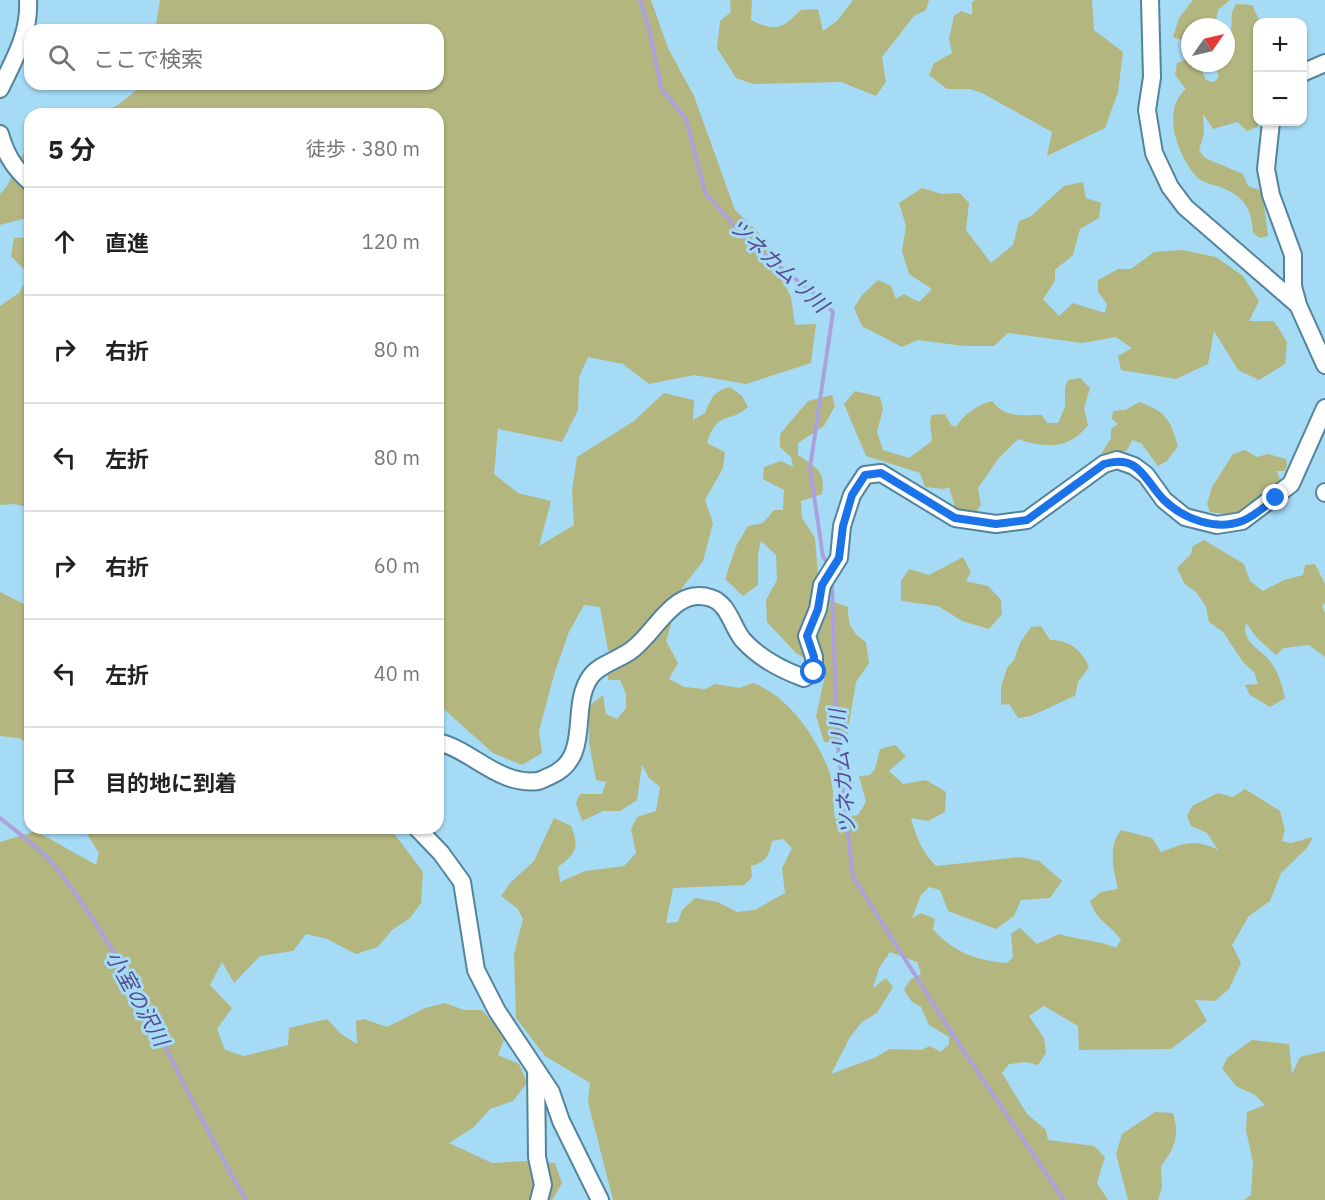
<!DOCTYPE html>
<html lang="ja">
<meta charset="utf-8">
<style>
body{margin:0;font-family:"IBM Plex Sans","Noto Sans JP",sans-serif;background:#f6f6f6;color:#222}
.controls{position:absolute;right:18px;top:18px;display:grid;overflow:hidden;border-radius:12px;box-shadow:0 2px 4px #0004}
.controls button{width:54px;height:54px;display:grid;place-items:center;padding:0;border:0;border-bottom:2px solid #e0e0e0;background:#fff;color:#222;font:30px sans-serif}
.compass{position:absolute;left:1181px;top:18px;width:54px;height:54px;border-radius:50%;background:#fff;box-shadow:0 2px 4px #0004;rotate:56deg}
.stop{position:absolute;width:18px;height:18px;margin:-14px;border:4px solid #1a73e8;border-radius:50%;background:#fff}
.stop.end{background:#1a73e8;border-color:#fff;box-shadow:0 2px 6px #0008}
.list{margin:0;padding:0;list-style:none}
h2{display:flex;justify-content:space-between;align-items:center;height:78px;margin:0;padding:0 24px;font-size:26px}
h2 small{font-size:20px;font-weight:400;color:#767676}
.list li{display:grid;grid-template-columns:39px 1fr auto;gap:18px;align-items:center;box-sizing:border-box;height:108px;padding:0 24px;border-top:2px solid #e0e0e0}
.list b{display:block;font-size:22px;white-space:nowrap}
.list em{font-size:20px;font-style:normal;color:#767676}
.icon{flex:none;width:33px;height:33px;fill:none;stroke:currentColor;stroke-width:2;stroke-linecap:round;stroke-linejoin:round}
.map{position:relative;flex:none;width:1325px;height:1200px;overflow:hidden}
.search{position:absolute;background:#fff;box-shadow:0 2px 4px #0004;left:24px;top:24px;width:420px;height:66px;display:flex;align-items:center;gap:15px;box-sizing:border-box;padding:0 21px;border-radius:18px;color:#767676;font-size:22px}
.panel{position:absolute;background:#fff;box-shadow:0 2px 4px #0004;left:24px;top:108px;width:420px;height:726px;border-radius:18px}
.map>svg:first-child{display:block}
</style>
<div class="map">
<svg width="1325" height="1200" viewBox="0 0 1325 1200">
<rect width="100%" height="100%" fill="#a6dbf6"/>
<path fill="#b3b67e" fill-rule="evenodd" d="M160 0H651L668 48 694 96 735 210 758 232 791 297 795 325 816 324 811 363 746 384 694 375 649 384 623 364 588 357 579 377 578 410 562 442 498 429 494 474 518 493 551 501 539 546 574 525 572 491 577 457 634 421 664 393 694 400 693 420 705 413C711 398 714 391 730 387L742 396 748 407C729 424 717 410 707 443L725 452 723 468 705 500 713 523 703 561 682 588 666 641 678 663 669 679 684 687 705 689 715 684 739 688 753 683C788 696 814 734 828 768 834 782 833 804 835 819L858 815 866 802 859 776 870 775 875 769 880 749 895 745 906 756 889 771 903 784 926 780 946 792 945 812 928 821 911 818C916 837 922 852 936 866L1021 857 1039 861 1062 881 1050 898 1021 900 1014 916 996 929 948 911 940 890 929 887 921 895 912 918 921 913 935 919 933 929C953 952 977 961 1007 963L1013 957 1011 934 1020 928 1037 944 1059 934C1078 940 1098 940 1116 948L1121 940C1108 922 1098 923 1090 901L1101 892 1118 889C1113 869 1108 847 1121 830L1152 838 1161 852C1183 843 1196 838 1218 850L1207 833 1191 826 1187 816 1192 806 1218 793 1233 797 1245 789 1280 811 1285 830 1282 841 1291 843 1313 837 1307 848 1281 873 1270 901 1249 916 1232 945 1241 963 1229 989 1215 1001 1195 1000 1207 1021 1171 1049 1079 1050 1078 1026 1044 1006 1029 1016 1044 1038 1046 1053 1038 1065 1025 1062 1009 1064 1002 1073 1027 1114 1046 1130 1048 1140 1094 1146 1105 1157 1097 1183 1108 1200H613L588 1102 590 1083 545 1056 516 1018 514 954 523 919 517 908 501 896 511 882 534 861 554 818 571 826C580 848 576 853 558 867L560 882 585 871 624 866 636 853 631 829 637 817 656 811 660 787 649 778 642 765 637 800 620 811H603L582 821 576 803 580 794H602L606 782 596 780 589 742V706L603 695 606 714 617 719 626 708V694L620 680H608V674L628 660 608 650 600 607 584 605 568 634 554 675 539 731 542 753 522 765 493 753 438 704V353L444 348 438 335V114H97L118 105 144 84H438V30H164L156 24ZM783 839 792 848 782 868 785 893 755 910 737 912 718 902 695 898 682 910 678 922 666 923 673 888 744 885 752 877 751 866C766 862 769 856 772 841ZM890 952 917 962 921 974 910 980 904 990 912 1002 921 1007 929 1025 949 1037V1044L941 1052 930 1046 921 1050 890 1049 874 1058 831 1074 850 1037 862 1022 877 1013 893 987 886 978 873 988 879 968Z
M730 0H752L751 20C776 32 782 29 801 10L818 9 823 31 837 21 853 0H929L926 10 914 16 882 57 886 82 876 96 841 82 753 84 736 78 717 48 720 21 731 12Z
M975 0H1092L1094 30 1123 52 1118 92 1105 128 1047 156 1052 132 984 94 971 89H947L929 75 934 63 952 53 949 38 954 16 961 11 972 15V2Z
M1193 0H1230L1218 10 1216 20 1219 27H1190V43L1173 37 1179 18Z
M1236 4 1252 5 1260 22H1258L1259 122 1257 127 1247 131 1237 122 1213 129 1203 114 1204 134 1199 150 1205 158 1243 174 1248 186 1262 191 1268 236 1260 238 1253 233C1252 207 1242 194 1217 186 1210 184 1201 182 1196 176 1177 154 1161 110 1186 89L1175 75 1177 63 1190 58V63H1199L1206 80 1214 82 1219 77 1214 63H1226V38L1231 35 1232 12Z
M30 145V217L0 225V194L7 186 26 148Z
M1083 182 1086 198 1101 203 1099 218 1080 229 1073 255 1055 270V281L1043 299 1059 316 1073 303 1105 313 1107 304 1098 292V280L1118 269H1131L1154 252 1182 250 1216 257 1243 276 1259 301 1249 321H1274L1287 342 1285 364 1259 380 1238 370 1214 331 1208 364 1176 379 1121 370 1118 356 1132 348 1116 337 1082 343 1008 333 994 346H964L918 340 902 347 862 326 854 308 862 295 878 280 891 286 896 299 904 294 919 302 932 289 909 274 902 251 906 226 899 203 922 188 942 194 960 193 969 203 966 230 991 263 1013 245 1019 221 1030 217 1064 186Z
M30 237V508L15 504 0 505V306L19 293 29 275 11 256 14 238Z
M1080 378 1090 388 1084 408 1088 425C1070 449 1046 449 1018 439L998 459 978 488 981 505 976 512 956 510 949 487 944 489 925 487 920 473 866 456 844 404 855 391 880 397 883 409 877 432 883 450 909 458 932 441 930 420 932 415 945 414 951 425 956 427C964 414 977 405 992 401 1004 418 1022 415 1042 415L1047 423H1058L1065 407V388L1068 380Z
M832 395 835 406 824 426 798 443V455C816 467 826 471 822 494L801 501 802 518 815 538 818 576 826 599 848 607C848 624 851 632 866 642L869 663 856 682 846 743 824 742 816 716 826 671 796 653 767 622 766 600 777 580 776 555 761 541 758 553V585L743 596 725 579 736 546 748 526 763 523 774 510H783L784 490 763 479 764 467 781 461 793 467 791 457 780 447V434L808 401Z
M1140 402C1166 412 1170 419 1178 446L1167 461 1158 466 1141 443 1132 440 1127 450 1095 464 1111 438V429L1118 424 1112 419 1113 411 1125 410Z
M1245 450 1257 457 1268 454 1286 459 1287 465 1285 471H1277L1281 482 1238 516 1210 512 1207 504 1212 487 1233 454Z
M1204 540 1244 564 1250 581 1263 591 1284 580 1303 575 1305 565 1315 564 1325 584V603L1322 606 1325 613V657L1309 645 1284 648 1276 655 1257 638 1246 623C1241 643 1262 650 1271 662 1279 674 1282 685 1285 698L1270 707 1250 695 1245 685 1258 684 1254 672 1243 662 1223 632 1209 622 1206 607 1197 593 1184 583 1177 568 1191 554 1193 546Z
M963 557 971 572 966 581 988 586 1001 600 1002 614 989 629 962 621 938 606 901 601V581L909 569 929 575Z
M0 592 30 607V744L19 738 0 736Z
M1041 626 1050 640C1069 640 1081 649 1089 667L1078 682 1075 696C1057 702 1035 718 1018 718L1009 704 1001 705V688L1007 668 1014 660 1020 643 1031 627Z
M83 828H390L423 872 421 903 410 918 392 930 378 947 356 954 327 939 306 934 293 951 260 956 234 983 222 962 210 985 232 1008 217 1029 225 1050 244 1056 288 1045 289 1028 327 1019 341 1034 357 1044 356 1021 364 1019 387 1027 425 1008 445 1003 464 1010H482L505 1037 498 1055 519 1064 527 1083 513 1101 490 1109 474 1127 449 1143 492 1163 528 1161 555 1163 562 1183 552 1200H0V842L36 831 96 865 99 853Z
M1252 1040 1289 1044 1292 1074 1300 1057 1325 1051V1200H1244L1251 1195 1253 1163 1246 1130 1247 1112 1265 1105 1255 1095 1236 1086 1222 1068 1227 1058Z
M1155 1112 1173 1113C1180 1135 1175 1148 1161 1166L1162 1187 1158 1200H1128L1116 1154 1122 1134Z"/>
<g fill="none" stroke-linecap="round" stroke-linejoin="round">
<path stroke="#aaa2dc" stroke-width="4" d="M640 0 650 33 661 88 686 119 705 193 753 246 817 296 833 312 810 468 823 557 830 565
M832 584 837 739 853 877 955 1038 1064 1200
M0 818C19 834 43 850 58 870 136 970 182 1091 246 1200"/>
<g stroke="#52849d" stroke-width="20">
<path id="minor" d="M1150 0 1152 77 1147 110 1154 153 1170 187 1185 207 1298 305
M1302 73 1325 63
M0 89C14 60 30 33 28 0
M1271 122 1266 169 1271 195 1293 255V286L1298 305 1325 365
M0 134C6 155 14 168 30 182
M1325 492V493
M438 742C472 750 499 786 538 781 542 780 547 777 550 776 594 757 568 707 591 676 600 664 621 659 633 649 657 631 674 586 711 598 729 604 732 627 743 640 760 659 782 670 804 678L814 672V657L807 636 818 609 822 585 839 558 842 526 852 495 865 475 881 473 955 518 996 524 1027 520 1104 464 1117 460 1134 466 1146 475 1164 500 1185 517 1217 525 1242 521 1291 484 1325 408
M417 828 441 853 462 882 476 970 497 1011 551 1092 561 1121 600 1200
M536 1070 537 1157 543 1185 539 1200"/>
</g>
<use href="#minor" stroke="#fff" stroke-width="16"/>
</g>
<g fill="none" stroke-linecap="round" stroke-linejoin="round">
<path stroke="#1a73e8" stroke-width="8" d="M814 672V657L807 636 818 609 822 585 839 558 843 526 852 495 865 475 881 473 955 518 996 524 1027 520 1104 464C1140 453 1145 482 1165 501 1184 519 1216 531 1242 521 1254 517 1266 505 1276 498"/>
</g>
<g text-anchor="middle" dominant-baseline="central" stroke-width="6" stroke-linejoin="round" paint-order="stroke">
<g font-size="21" font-style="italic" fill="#584a91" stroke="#a6dbf6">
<text transform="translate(779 265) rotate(43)">ツネカムリ川</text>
<text transform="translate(842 772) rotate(-95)">ツネカムリ川</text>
<text transform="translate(138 998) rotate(61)">小室の沢川</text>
</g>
</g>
</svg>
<div class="controls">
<button>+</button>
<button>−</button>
</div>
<svg class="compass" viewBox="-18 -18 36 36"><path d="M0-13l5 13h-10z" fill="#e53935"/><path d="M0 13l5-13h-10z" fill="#767676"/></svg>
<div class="stop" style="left:814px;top:672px"></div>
<div class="stop end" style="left:1276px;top:498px"></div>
<div class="search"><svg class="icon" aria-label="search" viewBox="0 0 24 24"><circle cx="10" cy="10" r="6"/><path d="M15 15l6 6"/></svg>ここで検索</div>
<section class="panel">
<h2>5 分<small>徒歩 · 380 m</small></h2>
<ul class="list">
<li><svg class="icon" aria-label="ahead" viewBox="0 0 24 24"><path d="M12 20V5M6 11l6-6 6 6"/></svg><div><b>直進</b></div><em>120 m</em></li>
<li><svg class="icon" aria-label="right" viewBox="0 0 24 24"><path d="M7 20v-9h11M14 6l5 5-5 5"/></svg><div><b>右折</b></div><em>80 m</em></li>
<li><svg class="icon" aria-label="left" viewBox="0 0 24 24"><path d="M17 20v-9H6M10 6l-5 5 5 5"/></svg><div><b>左折</b></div><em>80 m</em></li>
<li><svg class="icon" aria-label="right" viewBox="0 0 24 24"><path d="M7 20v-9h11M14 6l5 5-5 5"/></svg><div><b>右折</b></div><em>60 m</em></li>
<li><svg class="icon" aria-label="left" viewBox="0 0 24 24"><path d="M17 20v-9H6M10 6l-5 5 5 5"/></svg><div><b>左折</b></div><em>40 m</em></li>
<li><svg class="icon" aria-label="arrive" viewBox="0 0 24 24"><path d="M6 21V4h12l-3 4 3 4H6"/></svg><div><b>目的地に到着</b></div></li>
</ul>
</section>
</div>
